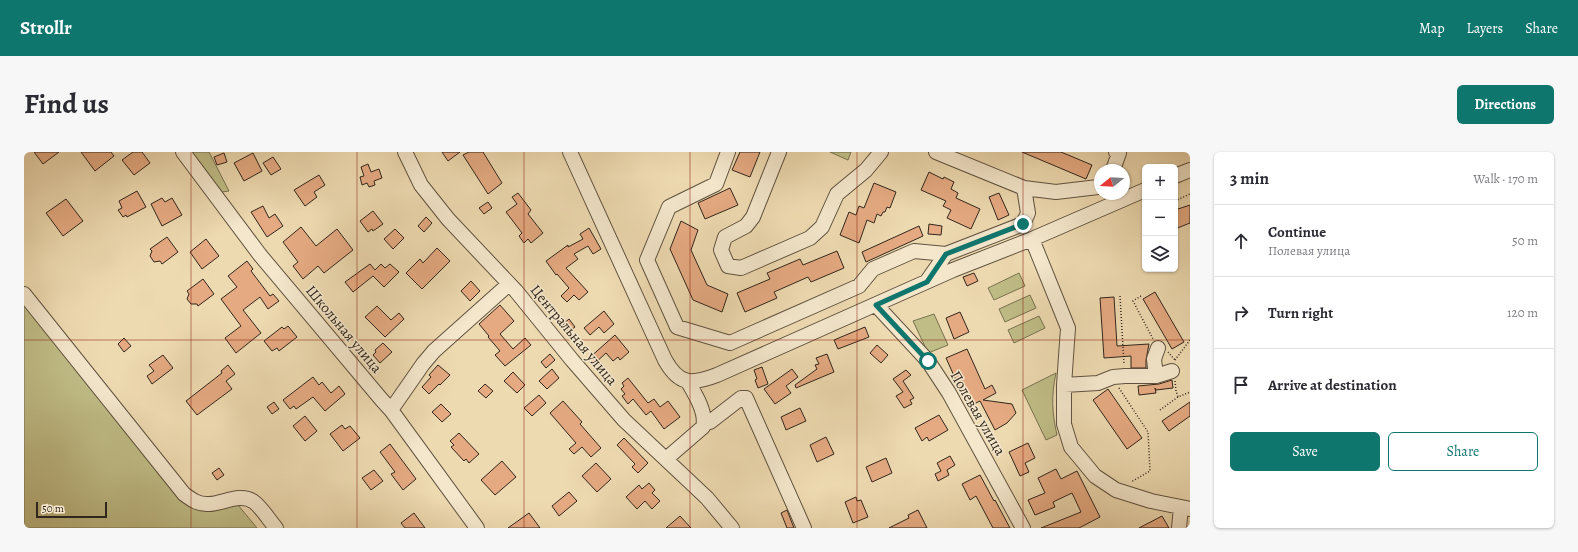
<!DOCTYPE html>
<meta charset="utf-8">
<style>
body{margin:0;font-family:Alegreya,serif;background:#f7f7f7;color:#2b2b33}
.controls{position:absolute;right:12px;top:12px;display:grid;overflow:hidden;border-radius:6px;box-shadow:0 1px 3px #0004}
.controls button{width:36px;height:36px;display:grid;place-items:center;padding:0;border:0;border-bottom:1px solid #e1e1e2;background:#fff;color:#2b2b33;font:20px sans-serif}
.compass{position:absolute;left:1070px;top:12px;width:36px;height:36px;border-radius:50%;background:#fff;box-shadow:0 1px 3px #0004;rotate:252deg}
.scale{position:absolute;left:12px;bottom:10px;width:71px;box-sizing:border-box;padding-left:4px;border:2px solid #31261b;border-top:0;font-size:11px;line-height:14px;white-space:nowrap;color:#31261b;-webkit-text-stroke:3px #f4e7cc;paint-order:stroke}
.stop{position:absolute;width:12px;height:12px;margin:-9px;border:3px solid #0f766e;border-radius:50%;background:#fff}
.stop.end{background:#0f766e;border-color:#fff;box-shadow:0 1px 4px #0008}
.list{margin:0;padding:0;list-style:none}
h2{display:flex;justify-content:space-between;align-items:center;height:52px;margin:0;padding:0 16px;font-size:17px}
h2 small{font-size:13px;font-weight:400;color:#7c7c81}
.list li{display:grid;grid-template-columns:26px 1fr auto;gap:12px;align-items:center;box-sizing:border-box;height:72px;padding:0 16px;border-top:1px solid #e1e1e2}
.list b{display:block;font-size:15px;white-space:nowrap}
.list p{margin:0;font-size:13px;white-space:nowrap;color:#7c7c81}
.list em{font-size:13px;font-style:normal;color:#7c7c81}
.actions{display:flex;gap:8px;padding:12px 16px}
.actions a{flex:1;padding:9px 0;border:1px solid #0f766e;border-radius:6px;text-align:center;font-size:14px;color:#0f766e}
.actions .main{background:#0f766e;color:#fff}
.icon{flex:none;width:22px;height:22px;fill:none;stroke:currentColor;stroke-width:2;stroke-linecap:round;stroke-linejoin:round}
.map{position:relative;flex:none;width:1166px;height:376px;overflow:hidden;border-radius:6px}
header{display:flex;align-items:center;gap:24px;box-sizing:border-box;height:56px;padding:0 20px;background:#0f766e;color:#fff}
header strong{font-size:19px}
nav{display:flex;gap:22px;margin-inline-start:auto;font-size:14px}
.intro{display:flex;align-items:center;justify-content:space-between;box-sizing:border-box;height:96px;padding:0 24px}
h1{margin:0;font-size:28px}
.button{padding:10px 18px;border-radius:6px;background:#0f766e;color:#fff;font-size:14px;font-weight:700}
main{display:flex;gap:24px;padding:0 24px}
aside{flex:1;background:#fff;border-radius:6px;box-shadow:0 1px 3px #0004}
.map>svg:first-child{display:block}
</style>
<header>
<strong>Strollr</strong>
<nav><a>Map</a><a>Layers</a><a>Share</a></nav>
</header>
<div class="intro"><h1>Find us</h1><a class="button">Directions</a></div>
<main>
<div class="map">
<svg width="1166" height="376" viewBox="0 0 1166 376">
<rect width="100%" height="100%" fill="#eedab1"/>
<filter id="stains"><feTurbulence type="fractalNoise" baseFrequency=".005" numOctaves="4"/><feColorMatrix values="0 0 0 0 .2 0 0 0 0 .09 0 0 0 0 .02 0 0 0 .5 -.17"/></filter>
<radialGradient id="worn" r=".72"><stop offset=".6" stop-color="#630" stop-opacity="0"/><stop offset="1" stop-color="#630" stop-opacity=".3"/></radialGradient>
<path fill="#c0bd87" stroke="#787251" d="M167 0H185L205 39 198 40Z
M806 0H827L824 8Z
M995 121 1001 134 970 148 964 136Z
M0 143 173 357 183 359 214 353 233 376H0Z
M1006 143 1012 156 981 170 975 157Z
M910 162 924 193 904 201 889 169Z
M1015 164 1021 176 990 191 984 178Z
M1032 221C1027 244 1028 261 1033 283L1022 288 998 238Z"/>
<path fill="#e5aa82" stroke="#31261b" d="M10 0H35L19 12Z
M57 0H87L90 4 71 19Z
M109 0H118L126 11 110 23 98 8Z
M418 0H436L424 9Z
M445 0H459L478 31 464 42 439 3Z
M716 0H736L726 25 708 18Z
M998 0H1037L1068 13 1062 27Z
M200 1 203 10 193 13 190 5Z
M229 1 238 19 220 29 210 11Z
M249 5 257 17 247 23 239 11Z
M344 12 347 20 355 17 358 26 350 29 351 33 345 35 343 31 338 33 336 25 340 24 337 15Z
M905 20 919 27 920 25 930 30 927 37 934 41 932 46 956 57 947 77 923 66 927 58 919 54 922 49 897 38Z
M295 23 301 33 290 40 293 45 281 54 270 38Z
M850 31 872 40 866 56 863 55 861 60H859L857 64 853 62 850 71 843 68 835 91 816 83 825 60 832 63 835 54 840 56Z
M706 36 714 53 681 67 674 51Z
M113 39 122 55 103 65 102 63 99 65 94 58 98 56 95 49Z
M494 41 507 58 504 62 519 81 507 91 504 87 500 91 495 84 498 81 482 60 493 52 488 45Z
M975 41 985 63 974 68 965 45Z
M138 46 141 50 148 46 158 63 138 74 127 52Z
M42 47 59 69 39 84 22 61Z
M464 50 468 56 460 62 455 56Z
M1166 53V71L1151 77V58Z
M239 54 245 66 251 62 259 74 243 85 227 60Z
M349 59 359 72 349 79 348 77 344 80 336 69Z
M402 65 408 71 400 80 394 74Z
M657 69 674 78 667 98 683 133 704 142 698 160 669 148 646 97Z
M905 72 918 74 917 83 904 82Z
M895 74 899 84 842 110 838 100Z
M277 75 292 94 313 77 329 98 300 121 294 114 279 127 269 114 274 110 259 90Z
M565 76 577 97 569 102 564 94 550 102 554 107 542 116 564 140 555 148 550 143 543 150 537 144 545 136 533 122 532 123 522 109 544 93V95L559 87 556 82Z
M371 77 380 86 369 97 360 87Z
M143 85 154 100 138 112 136 109 130 110 126 104 128 99 126 97Z
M182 87 195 104 178 117 166 100Z
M413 96 426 109 398 137 382 121 396 107 399 111Z
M813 99 820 116 787 130 784 125 750 140 753 146 721 160 713 141 746 127 743 121 776 107 779 113Z
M223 109 229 117 227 119 246 144 249 142 255 149 244 157 236 145 219 158 237 181 212 201 201 186 217 174 197 147 213 135 204 124Z
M346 112 351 118 357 112 361 116 366 112 375 120 360 135 349 124 329 140 321 130Z
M950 121 954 129 943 134 939 125Z
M179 127 190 142 174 154 173 152H167L163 147 165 142 163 139Z
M447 129 456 139 446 149 437 139Z
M1131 140 1160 190 1148 197 1119 147Z
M1090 145 1093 194 1125 192 1122 208V216H1107V204L1080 206 1076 146Z
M476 153 490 169 476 182 489 197 501 186 507 193 481 214 471 203 476 199 464 185 465 184 455 172Z
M353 154 367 168 375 161 380 167 361 185 341 165Z
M580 159 590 172 580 181 575 175 566 183 560 176Z
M936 160 945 180 930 187 922 166Z
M545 167 551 175 544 180 539 172Z
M264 174 273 185 255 199 253 196 248 199 240 189 258 175 260 177Z
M841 175 845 185 814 197 810 188Z
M591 183 605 200 596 208 594 205 589 209 582 201 569 213 564 207Z
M100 186 107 194 100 200 94 192Z
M359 191 368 200 356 211 349 203 352 200 351 198Z
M853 193 864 203 857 211 846 201Z
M943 197 961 237 968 233 972 241 959 248 988 252 992 261 983 271 971 278 956 249 944 255 922 206Z
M526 202 531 208 522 216 517 210Z
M803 202 810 220 772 236 771 233 793 217 791 213 795 212 792 206Z
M139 203 149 216 128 232 123 224 130 219 125 213Z
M204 213 211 222 202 229 208 237 173 263 162 249 198 221 197 219Z
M414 213 426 223 416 233 415 232 405 242 398 235 407 225 405 223Z
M738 215 744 232 734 236 731 228 733 227 730 218Z
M528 217 535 226 523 237 515 229Z
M768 217 774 225 762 234 767 241 751 252 740 237Z
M882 218 887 223 879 229 890 246 886 248 888 252 880 256 872 244 879 240 869 227Z
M489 220 501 233 493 241 480 229Z
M289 225 295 233 298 230 307 241 315 234 321 242 301 259 289 245 272 257 270 254 266 257 259 248Z
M604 226 624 251 630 247 636 255 644 249 656 265 640 277 627 259 622 263 609 247 604 252 598 244 601 242 597 237 600 234 598 231Z
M1148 228 1149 236 1132 238 1131 236 1132 241 1115 243 1114 234 1135 232Z
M461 232 469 239 462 246 454 239Z
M1084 237 1118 286 1103 297 1069 248Z
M515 243 522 251 508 264 500 256Z
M539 249 558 270 556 272 577 296 567 305 558 295 550 302 545 297 552 291 526 261Z
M250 250 255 257 248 262 243 255Z
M1166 250V264L1145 279 1138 269Z
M417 252 427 262 418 270 408 260Z
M776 256 782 269 762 278 757 265Z
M915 263 924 278 905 289 903 285 898 289 891 276Z
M281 264 293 279 281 289 269 274Z
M318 273 321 277 326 274 336 286 319 299 306 282Z
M435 281 455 302 445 311 442 307 440 309 427 295 430 293 426 289Z
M802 285 810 302 793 310 786 293Z
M600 286 624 311 614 321 608 315 611 312 593 293Z
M1004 291 1011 306 1001 311 1005 320 996 324 985 300Z
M366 292 392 327 379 338 367 322 371 320 356 300Z
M926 304 931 313 923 318 925 323 914 329 911 322 917 319 913 311Z
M862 306 868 321 848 330 842 315Z
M478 309 492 325 471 343 457 328Z
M572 311 587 327 573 340 558 324Z
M195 316 200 323 193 328 188 321Z
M1032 317 1037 327 1053 319 1076 365 1055 376H1017L1057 360 1048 341 1029 350 1031 355 1011 363 1004 348 1021 341 1014 326Z
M350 318 359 329 347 338 338 326Z
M956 323 970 349 971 348 986 376H969L952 344 946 348 938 332Z
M625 331 631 338 628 341 636 349 628 357 621 349 613 357 602 345 615 333 618 337Z
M545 340 553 349 535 364 528 354Z
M832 345 833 349 837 348 844 365 829 371 821 350Z
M763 358 770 376H763L757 361Z
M894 358 903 376H865L885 366 884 363Z
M390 361 401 376H381L377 371Z
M505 361 516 376H484Z
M656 364 667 376H642Z
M1138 364 1145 376H1115Z"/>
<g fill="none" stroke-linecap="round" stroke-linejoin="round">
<g stroke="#605340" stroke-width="16">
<path id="minor" d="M159 0 236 103 357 247 367 258 453 376
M381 0 397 33 424 67 492 139 548 208 600 268 683 346 708 376
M546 0 641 208C655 233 667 233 693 223L929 118 1008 87 1121 38
M704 0 692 32 645 55 623 108 653 175 706 191 835 134 849 117 890 99 922 102
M755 0 729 65 722 74 701 85 697 98 704 114 717 116 786 86 798 75 813 42 842 18 857 0
M1089 18 1095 1 1092 0
M1151 24 1166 18
M1000 36 1032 40 1074 35 1076 33
M1008 87 1044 176 1040 233V272L1047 295 1071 324 1092 338 1127 349 1166 357
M903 129 922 102 999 72 1004 61 1000 36 912 0
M0 142 160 342C168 348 175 353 185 352 198 352 217 340 230 350 238 356 245 368 252 376
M852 153 904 209 925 241 999 376
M1132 224 1148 219
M1040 233 1074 231 1089 225 1101 224H1132L1130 207 1134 196
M367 258 399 212 410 199 485 132
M681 269 686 270 717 246H722L780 376
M642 307 679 275C683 261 671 242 664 230
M1155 376 1157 355"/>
</g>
<path stroke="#31261b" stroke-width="1.5" stroke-dasharray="1 2" stroke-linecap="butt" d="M1151 49 1166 42
M1096 144 1100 212
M1117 144 1109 149 1129 187
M1144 200 1151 208
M1151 208 1166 188
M1151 229 1152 239 1154 245
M1095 236 1124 280 1126 319 1107 330
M1136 258 1154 245 1166 240"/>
<use href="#minor" stroke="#f4e7cc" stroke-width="14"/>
</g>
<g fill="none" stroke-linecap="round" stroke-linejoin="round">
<path stroke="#0f766e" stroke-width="5" d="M904 209 852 153 903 130 922 102 999 72"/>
</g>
<path fill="none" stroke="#8f2418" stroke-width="1" stroke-opacity="0.55" d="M167 0V376M333 0V376M500 0V376M666 0V376M833 0V376M999 0V376M0 188H1166"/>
<g text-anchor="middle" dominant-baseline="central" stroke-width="3" stroke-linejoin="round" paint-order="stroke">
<g font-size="15" fill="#31261b" stroke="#f4e7cc">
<text transform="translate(320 177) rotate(50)">Школьная улица</text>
<text transform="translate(550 183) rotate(50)">Центральная улица</text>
<text transform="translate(954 261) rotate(60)">Полевая улица</text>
</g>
</g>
<rect width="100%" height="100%" filter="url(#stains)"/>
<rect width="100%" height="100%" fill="url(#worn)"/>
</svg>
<div class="controls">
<button>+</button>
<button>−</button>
<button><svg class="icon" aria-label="layers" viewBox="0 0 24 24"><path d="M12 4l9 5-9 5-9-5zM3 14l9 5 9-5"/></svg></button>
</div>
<svg class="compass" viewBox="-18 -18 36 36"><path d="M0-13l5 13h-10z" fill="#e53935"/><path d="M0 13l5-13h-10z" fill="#7c7c81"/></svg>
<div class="scale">50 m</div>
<div class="stop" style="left:904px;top:209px"></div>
<div class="stop end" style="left:999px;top:72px"></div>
</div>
<aside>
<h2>3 min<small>Walk · 170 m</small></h2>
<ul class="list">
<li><svg class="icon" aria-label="ahead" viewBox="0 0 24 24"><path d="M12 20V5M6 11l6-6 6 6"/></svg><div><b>Continue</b><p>Полевая улица</p></div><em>50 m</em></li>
<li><svg class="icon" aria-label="right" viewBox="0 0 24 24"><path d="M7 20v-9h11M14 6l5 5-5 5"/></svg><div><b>Turn right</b></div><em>120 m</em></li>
<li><svg class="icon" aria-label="arrive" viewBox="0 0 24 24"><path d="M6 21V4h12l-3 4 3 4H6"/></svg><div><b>Arrive at destination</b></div></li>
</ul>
<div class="actions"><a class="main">Save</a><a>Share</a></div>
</aside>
</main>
